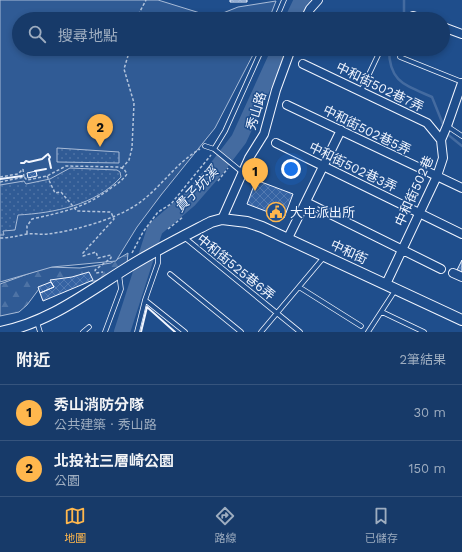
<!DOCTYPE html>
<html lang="zh-TW">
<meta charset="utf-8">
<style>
body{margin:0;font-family:"Work Sans","Noto Sans TC",sans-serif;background:#244571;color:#f1f3f6}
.you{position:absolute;left:291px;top:169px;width:14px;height:14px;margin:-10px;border:3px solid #fff;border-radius:50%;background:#1a73e8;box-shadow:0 0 0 6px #1a73e833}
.badge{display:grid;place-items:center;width:26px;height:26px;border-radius:50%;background:#ffb74d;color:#111;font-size:13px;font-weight:700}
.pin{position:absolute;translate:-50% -33px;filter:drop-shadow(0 1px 2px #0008)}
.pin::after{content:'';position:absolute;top:21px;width:14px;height:12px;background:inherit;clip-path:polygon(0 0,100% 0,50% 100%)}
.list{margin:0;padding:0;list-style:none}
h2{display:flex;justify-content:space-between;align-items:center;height:52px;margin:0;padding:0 16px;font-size:17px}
h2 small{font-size:13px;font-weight:400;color:#9eadc0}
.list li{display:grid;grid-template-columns:26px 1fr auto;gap:12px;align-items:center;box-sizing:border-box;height:56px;padding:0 16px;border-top:1px solid #36547d}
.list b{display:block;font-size:15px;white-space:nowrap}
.list p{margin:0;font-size:13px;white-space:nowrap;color:#9eadc0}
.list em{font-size:13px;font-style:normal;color:#9eadc0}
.icon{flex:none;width:22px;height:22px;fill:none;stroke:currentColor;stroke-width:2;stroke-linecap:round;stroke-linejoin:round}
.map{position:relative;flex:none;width:462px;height:332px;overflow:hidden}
.search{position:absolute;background:#173a69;box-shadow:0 2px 6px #0003;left:12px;right:12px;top:12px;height:44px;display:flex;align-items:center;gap:10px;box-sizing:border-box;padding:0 14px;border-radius:22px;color:#9eadc0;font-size:15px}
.sheet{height:164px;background:#173a69}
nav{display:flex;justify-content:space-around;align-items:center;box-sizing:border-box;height:56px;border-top:1px solid #36547d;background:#173a69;font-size:11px;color:#9eadc0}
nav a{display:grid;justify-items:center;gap:2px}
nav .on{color:#ffb74d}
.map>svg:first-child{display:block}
</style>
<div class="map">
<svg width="462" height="332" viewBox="0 0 462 332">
<defs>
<pattern id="forest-firs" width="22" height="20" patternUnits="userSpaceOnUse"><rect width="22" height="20" fill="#305b95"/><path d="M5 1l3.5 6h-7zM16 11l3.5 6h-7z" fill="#4e73a5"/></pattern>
<pattern id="garden-dots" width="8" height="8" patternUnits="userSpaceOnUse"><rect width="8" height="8" fill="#305b95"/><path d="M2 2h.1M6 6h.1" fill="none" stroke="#4e73a5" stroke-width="1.8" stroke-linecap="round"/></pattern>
<pattern id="building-cross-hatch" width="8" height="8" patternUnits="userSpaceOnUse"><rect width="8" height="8" fill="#3563a3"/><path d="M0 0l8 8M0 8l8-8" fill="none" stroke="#537ab1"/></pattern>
</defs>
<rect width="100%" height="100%" fill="#1f4e8c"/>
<path fill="url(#forest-firs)" stroke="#a8bbd7" d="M128 253 127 264 98 281H63L51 284 39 289 27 305 19 312 0 316V284L47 267 80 268 111 263Z"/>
<path fill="#305b95" stroke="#a8bbd7" d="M0 0H158L213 17 238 7 276 1 269 19H19V49H256L215 128 161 195 137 227 116 261 52 267 0 282Z"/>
<path fill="url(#garden-dots)" stroke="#a8bbd7" d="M57 148 119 152V163L57 162Z
M70 168 117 170 120 172 121 177C96 205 54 213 18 215L15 230 3 231 4 235H0V185L24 181 26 184 50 179Z"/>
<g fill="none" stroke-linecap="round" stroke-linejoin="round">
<path stroke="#446ba0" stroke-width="2.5" d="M404 19V0
M389 49C389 82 405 85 432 97L444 127
M446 133 462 146"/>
<path stroke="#446ba0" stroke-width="16" d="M293 19 302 0
M122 332 155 229 189 200 216 169 239 139 280 49"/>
</g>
<path fill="url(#building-cross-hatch)" stroke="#f2f6ff" d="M230 0H247V2H230Z
M36 171 37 176 28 178 27 173Z
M256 180 293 194 284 218 247 204Z
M462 260V272L457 270Z
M89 272 93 280 43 301 40 293 54 287 50 280 72 277Z
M51 282 54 287 40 293 38 287Z"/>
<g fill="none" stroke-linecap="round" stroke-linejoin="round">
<g stroke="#f2f6ff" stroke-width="5.5">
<path id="service" d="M276 19 284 0
M400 57 462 82
M361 91 380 51 375 49
M447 126 462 136
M205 146 214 149 242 172
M214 149 225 131 262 49
M184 237 300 332
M170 274 241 332
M299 287 361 326
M145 300 185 332
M382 312 424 332
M37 322 40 332
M83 332 89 327
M105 332 121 289 119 274
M137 332 145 300 158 263V251
M261 332 324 257
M368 332 396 289"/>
</g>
<g stroke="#f2f6ff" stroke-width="10">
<path id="minor" d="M413 16 422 19
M305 19 310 9 318 0
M443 27 462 34
M303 64 427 123 441 140
M287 105 462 188
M276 143 462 234
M306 202 441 269
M222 219 249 158 264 134 276 90 291 49
M288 238 341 130
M453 273 462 277
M386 284 437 176 443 158 441 140 447 126 462 83"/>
</g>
<g stroke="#f2f6ff" stroke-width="12">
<path id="tertiary" d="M0 332C49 323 89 291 130 266 156 250 184 236 211 222L222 219 247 222 262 227 462 320"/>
</g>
<path stroke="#b3c4dc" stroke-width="1.5" stroke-dasharray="3 2" stroke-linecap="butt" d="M136 19 146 0
M122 168 129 160 132 148 134 103 124 69 130 49
M23 169 24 177
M47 176 55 193 61 192 77 211 111 212 114 219 83 253V256L96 252 98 258 111 255V258L95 270 96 273 103 272
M0 177 18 174 23 169
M218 181 228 168
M0 182 24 177 27 180 47 176 66 166 119 167 124 169 127 174C123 180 117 184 111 188 85 208 63 212 32 219L27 226V234
M168 229 183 217
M0 238C10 238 17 236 27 234 34 233 41 235 48 234 73 231 112 220 133 207 159 191 174 164 200 149
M132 253 143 232 158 212 171 204 211 155"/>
<use href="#service" stroke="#1f4e8c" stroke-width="4"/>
<use href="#minor" stroke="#1f4e8c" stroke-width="8"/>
<use href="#tertiary" stroke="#1f4e8c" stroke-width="10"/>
<path stroke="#f2f6ff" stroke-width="2" d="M21 163H24L26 161 29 162 42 159 48 154 50 157 49 159 51 168
M35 171 46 169
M0 179 22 176
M141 332 147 307 175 332"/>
</g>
<defs>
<g id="civic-ring" transform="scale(1)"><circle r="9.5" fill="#1f4e8c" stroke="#ffb74d" stroke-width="1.5"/><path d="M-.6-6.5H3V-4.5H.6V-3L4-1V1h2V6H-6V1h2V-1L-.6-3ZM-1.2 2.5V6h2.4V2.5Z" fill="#ffb74d"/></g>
</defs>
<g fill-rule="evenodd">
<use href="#civic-ring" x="276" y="212"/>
</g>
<g text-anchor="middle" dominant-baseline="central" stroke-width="3" stroke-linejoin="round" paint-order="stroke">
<g font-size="13" fill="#f2f6ff" stroke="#1f4e8c">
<text transform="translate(380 87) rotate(26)">中和街502巷7弄</text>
<text transform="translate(256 111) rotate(-73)">秀山路</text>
<text transform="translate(367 130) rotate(26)">中和街502巷5弄</text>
<text transform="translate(353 167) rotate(26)">中和街502巷3弄</text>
<text transform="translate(414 191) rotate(-66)">中和街502巷</text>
<text transform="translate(349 252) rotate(25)">中和街</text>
<text transform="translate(236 267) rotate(39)">中和街525巷6弄</text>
</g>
<g font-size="13" fill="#f2f6ff" stroke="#1f4e8c" text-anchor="start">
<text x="290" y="212">大屯派出所</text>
</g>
<g font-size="14" font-style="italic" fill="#f2f6ff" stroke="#1f4e8c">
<text transform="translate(196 189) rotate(-47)">貴子坑溪</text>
</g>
</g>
</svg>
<div class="you"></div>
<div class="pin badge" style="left:255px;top:191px">1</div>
<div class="pin badge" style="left:100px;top:147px">2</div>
<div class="search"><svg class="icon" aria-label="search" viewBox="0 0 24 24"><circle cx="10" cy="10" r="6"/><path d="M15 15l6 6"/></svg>搜尋地點</div>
</div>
<section class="sheet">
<h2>附近<small>2筆結果</small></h2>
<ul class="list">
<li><span class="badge">1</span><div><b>秀山消防分隊</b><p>公共建築 · 秀山路</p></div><em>30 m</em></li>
<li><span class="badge">2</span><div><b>北投社三層崎公園</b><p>公園</p></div><em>150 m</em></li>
</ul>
</section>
<nav>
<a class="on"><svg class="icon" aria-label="map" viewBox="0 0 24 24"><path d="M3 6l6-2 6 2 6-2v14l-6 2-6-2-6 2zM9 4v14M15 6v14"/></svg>地圖</a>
<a><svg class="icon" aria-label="directions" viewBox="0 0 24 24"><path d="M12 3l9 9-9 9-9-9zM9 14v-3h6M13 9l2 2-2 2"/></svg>路線</a>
<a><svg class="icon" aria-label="saved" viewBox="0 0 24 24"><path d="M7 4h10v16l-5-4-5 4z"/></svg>已儲存</a>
</nav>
